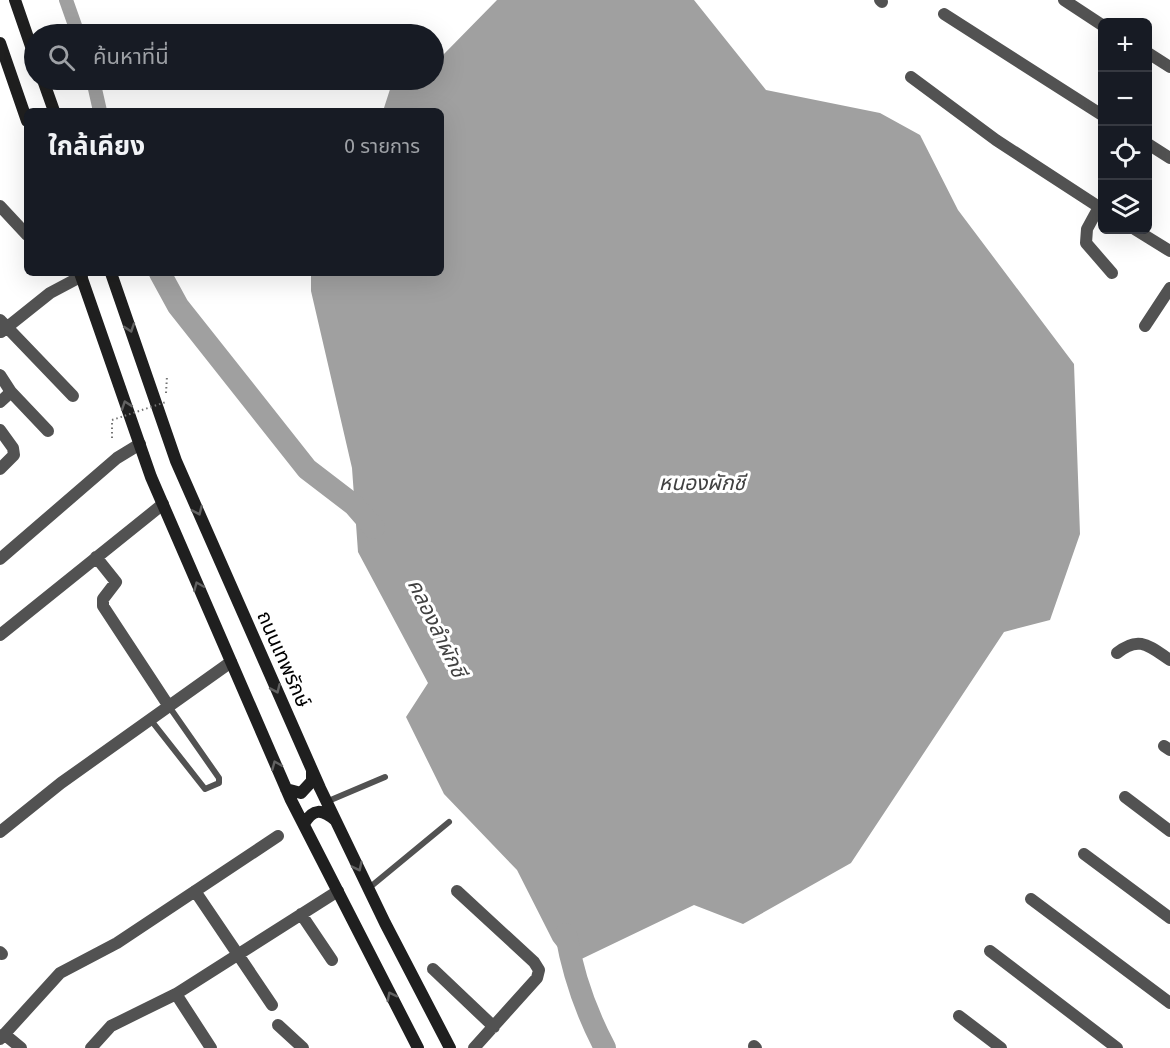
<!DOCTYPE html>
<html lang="th">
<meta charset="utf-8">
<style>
body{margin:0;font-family:"Fira Sans","Noto Sans Thai",sans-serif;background:#242831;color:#f1f3f6}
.controls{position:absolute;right:18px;top:18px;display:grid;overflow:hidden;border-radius:9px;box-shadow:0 6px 24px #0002}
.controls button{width:54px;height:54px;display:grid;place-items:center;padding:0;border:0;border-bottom:2px solid #363941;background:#171b24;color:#f1f3f6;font:30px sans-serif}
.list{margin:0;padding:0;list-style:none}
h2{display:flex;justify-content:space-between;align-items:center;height:78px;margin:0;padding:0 24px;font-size:26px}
h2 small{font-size:20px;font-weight:400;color:#9ea1a6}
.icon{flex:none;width:33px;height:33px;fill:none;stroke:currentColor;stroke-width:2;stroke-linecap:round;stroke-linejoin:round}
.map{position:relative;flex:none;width:1170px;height:1048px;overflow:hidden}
.search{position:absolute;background:#171b24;box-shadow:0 6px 24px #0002;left:24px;top:24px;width:420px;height:66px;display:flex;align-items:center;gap:15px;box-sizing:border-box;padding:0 21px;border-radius:33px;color:#9ea1a6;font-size:22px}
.panel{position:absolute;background:#171b24;box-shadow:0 6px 24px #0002;left:24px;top:108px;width:420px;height:168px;border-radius:9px}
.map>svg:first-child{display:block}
</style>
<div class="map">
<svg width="1170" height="1048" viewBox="0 0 1170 1048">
<rect width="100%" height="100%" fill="#fff"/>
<path fill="#a0a0a0" d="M497 0H694L766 90 880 113 920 135 958 210 1074 364 1080 534 1050 620 1004 632 851 863 743 924 694 905 571 964 553 941 517 870 444 794 406 717 428 683 358 552 352 468 311 291V273H441V111H383L393 80H434V60L443 55Z"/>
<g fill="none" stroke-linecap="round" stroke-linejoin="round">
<path stroke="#a0a0a0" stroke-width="14" d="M66 0 78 34
M93 80 100 111"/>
<path stroke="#a0a0a0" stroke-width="22" d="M160 273 178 306 307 469 354 505 374 528
M566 934C573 975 586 1012 605 1048"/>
<path stroke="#747474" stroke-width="2" stroke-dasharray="1.5 3" stroke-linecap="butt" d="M166 393 167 376
M112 438V420"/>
<path stroke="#525252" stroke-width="6" d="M150 719 205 789 219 783V778L168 705
M326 802 385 777
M369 888 449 822"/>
<path stroke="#525252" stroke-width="12" d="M880 0 882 2
M1064 0 1102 25
M944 14 1102 115
M1148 53 1170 67
M911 77 996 140 1102 209
M1148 144 1170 158
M0 206 27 235
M1099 207 1087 229 1086 243 1112 273
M1136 230 1170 251
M0 320 73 396
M1145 326 1170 288
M1 332 50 293 82 276
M0 375 11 392 0 402
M11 392 48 431
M0 430 13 448 14 455 0 469
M96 557 116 582 103 599V606L168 705
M0 559 117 458 140 444
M0 635 163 504
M1117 653C1139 635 1149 646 1170 660
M1164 746 1170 750
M1125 797 1170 831
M0 832 61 783 231 662
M1084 854 1170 918
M195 891 272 1005
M457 891 534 962 539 970 537 978 474 1048
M1031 899 1170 1003
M301 914 332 960
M990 951 1117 1048
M0 952 2 954
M433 969 494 1027
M176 994 211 1048
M959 1016 1001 1048
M278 1025 303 1048
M4 1034 21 1048
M0 1039 60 973 117 943 278 836
M754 1046 756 1048
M91 1048 111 1026 176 994 338 891"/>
<path stroke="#1f1f1f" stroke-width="12" d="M15 0 34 55
M0 43 27 121
M43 80 54 111
M80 273 151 477 291 800 418 1048
M111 273 176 461 320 788 385 923 450 1048
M286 789 301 793 312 781V771
M304 824C313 808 322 809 335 820"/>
<path stroke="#747474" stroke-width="2" stroke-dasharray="1.5 3" stroke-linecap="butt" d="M112 420 166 402"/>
</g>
<defs><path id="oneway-chevron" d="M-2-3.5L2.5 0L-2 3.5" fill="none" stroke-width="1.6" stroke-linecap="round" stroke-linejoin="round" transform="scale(1.5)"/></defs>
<g stroke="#626262">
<use href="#oneway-chevron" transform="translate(130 328) rotate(71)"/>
<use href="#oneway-chevron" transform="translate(126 405) rotate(-109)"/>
<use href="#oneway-chevron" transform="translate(198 511) rotate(66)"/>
<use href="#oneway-chevron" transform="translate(198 586) rotate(-113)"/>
<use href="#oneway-chevron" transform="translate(276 689) rotate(66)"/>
<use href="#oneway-chevron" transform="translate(276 765) rotate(-113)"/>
<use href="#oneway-chevron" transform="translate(358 867) rotate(64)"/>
<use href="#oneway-chevron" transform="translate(391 996) rotate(-117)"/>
</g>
<g text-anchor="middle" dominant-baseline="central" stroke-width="6" stroke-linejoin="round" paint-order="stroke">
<g font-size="20" fill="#000" stroke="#fff">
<text transform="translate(284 659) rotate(66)">ถนนเทพรักษ์</text>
</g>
<g font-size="21" font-style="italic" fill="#414141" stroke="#fff">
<text x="702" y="483">หนองผักชี</text>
<text transform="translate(437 628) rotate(64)">คลองลำผักชี</text>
</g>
</g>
</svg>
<div class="controls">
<button>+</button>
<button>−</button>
<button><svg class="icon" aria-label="locate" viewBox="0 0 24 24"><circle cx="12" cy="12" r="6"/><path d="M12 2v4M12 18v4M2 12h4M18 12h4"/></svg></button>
<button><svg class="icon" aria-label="layers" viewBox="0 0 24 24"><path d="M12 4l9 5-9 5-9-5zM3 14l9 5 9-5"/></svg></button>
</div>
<div class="search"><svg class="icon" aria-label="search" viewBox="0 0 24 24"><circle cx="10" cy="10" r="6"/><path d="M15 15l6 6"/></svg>ค้นหาที่นี่</div>
<section class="panel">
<h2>ใกล้เคียง<small>0 รายการ</small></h2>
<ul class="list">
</ul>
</section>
</div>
